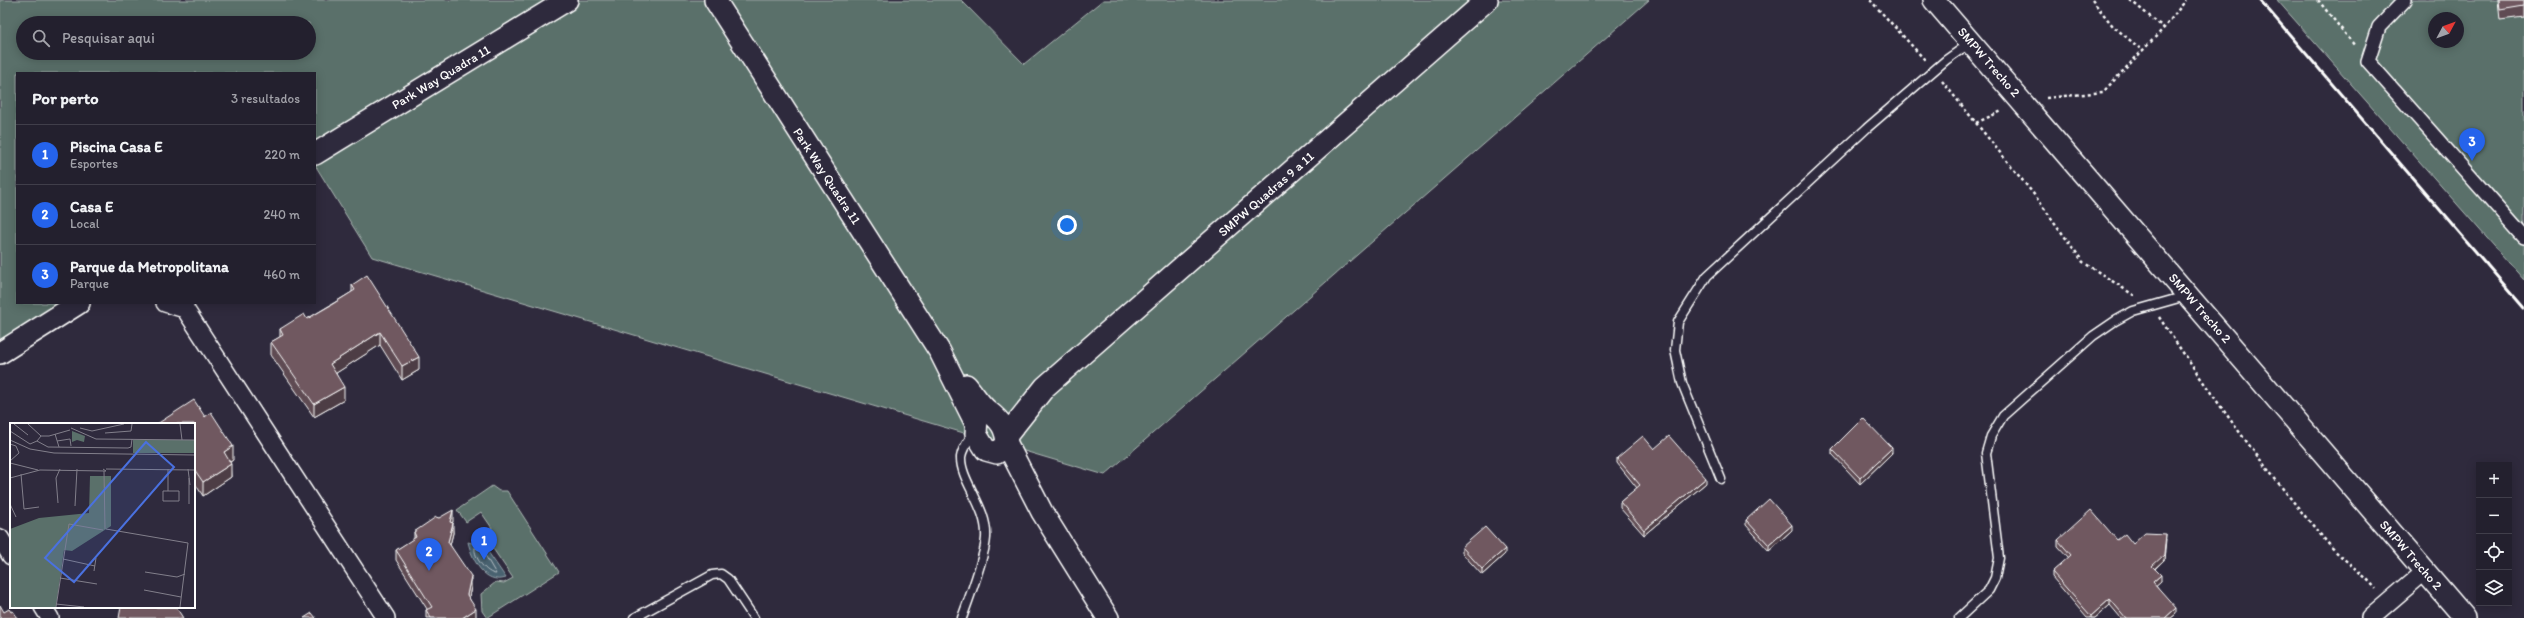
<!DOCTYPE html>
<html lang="pt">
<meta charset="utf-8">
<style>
body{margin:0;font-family:Itim,sans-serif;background:#2b2836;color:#f1f3f6}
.controls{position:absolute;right:12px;bottom:12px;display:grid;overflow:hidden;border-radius:0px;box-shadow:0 2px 10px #0003}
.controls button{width:36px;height:36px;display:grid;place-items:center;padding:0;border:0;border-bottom:1px solid #403e4a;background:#23202e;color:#f1f3f6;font:20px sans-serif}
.compass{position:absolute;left:2428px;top:12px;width:36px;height:36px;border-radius:50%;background:#23202e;box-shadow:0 2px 10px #0003;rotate:49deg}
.you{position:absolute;left:1067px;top:225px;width:14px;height:14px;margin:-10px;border:3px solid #fff;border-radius:50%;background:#1a73e8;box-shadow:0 0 0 6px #1a73e833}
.badge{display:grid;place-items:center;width:26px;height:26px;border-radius:50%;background:#2563eb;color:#fff;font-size:13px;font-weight:700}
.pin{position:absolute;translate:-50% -33px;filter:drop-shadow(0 1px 2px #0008)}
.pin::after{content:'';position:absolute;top:21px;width:14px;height:12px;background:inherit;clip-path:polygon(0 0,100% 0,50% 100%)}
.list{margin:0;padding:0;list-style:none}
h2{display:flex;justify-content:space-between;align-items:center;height:52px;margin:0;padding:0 16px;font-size:17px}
h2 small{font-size:13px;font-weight:400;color:#a3a3aa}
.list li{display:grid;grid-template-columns:26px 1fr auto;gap:12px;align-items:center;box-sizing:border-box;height:60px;padding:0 16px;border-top:1px solid #403e4a}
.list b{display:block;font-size:15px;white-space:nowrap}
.list p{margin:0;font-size:13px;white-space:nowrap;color:#a3a3aa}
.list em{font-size:13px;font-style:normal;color:#a3a3aa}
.icon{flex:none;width:22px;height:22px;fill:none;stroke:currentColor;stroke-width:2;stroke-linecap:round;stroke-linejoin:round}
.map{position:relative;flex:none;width:2524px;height:618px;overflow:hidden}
.search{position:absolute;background:#23202e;box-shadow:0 2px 10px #0003;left:16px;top:16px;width:300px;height:44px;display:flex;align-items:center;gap:10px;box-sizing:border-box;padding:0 14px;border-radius:22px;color:#a3a3aa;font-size:15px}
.panel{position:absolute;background:#23202e;box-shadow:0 2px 10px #0003;left:16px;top:72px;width:300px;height:232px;border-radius:0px}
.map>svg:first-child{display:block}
</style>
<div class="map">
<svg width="2524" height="618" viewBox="0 0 2524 618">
<rect width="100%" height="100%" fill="#2f2a3d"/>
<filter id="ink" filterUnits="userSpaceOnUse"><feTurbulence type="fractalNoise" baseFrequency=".025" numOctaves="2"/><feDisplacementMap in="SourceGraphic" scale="8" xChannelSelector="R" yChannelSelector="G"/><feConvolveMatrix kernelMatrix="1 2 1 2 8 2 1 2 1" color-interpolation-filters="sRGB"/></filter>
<g filter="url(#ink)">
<path fill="#5a706a" stroke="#acb8b4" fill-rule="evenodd" d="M0 0H961L1024 64 1103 0H1649L1105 475 372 257 315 165V73H17V303H74L0 351ZM23 23H309V53H23Z
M2277 0H2524V280ZM2434 18H2458V42H2434Z
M492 486 499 491H507L559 572 487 618 482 611 481 594 496 582 504 583 513 578 483 534 492 528 481 512 466 522 457 510Z"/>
<path fill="#496270" stroke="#92a1a9" d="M468 542 484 546 506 578C484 585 472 559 468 542Z"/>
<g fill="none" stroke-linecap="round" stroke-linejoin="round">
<path stroke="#b6c0c6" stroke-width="1" d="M475 548 482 550 496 574C487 574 473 557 475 548Z"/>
<g stroke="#fff" stroke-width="11">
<path id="service" d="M1721 479 1682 383 1675 350 1678 322 1707 276 1867 128 1946 60 1970 43
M634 618 712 575 721 574 728 579 754 618
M962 618C969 599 985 556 986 538 988 507 960 481 961 457 962 448 969 440 974 433
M1959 618 1989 590 1995 578 1999 558 1986 453 1991 436 2003 416 2093 336 2115 321 2133 311 2186 296"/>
</g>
<g stroke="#fff" stroke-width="16">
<path id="pedestrian" d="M2405 0 2379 27 2368 61 2524 237"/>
</g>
<g stroke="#fff" stroke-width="20">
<path id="minor" d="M165 303 185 309
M185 303V309L386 618
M0 538 11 556
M43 607 50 618
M2370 618 2425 571"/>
</g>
<g stroke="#fff" stroke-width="24">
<path id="tertiary" d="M715 0 940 352 975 422
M1934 0 2465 618
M315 154 567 0
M0 353 79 303
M966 385C973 393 980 405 988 411 1001 421 1006 428 1007 444L997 453 986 450 976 434 977 417 988 411
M1007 435 1045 387 1487 0
M1007 444 1042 512 1108 618"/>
</g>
<path stroke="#fff" stroke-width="2.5" stroke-dasharray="3 3" stroke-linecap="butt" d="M1870 0 1925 60
M2092 0 2113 26 2143 51
M2130 0 2164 28
M2318 0 2355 46
M1942 81 2036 197 2083 262 2135 296
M2046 98 2103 92 2164 28 2186 0
M1976 123 2002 111
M2159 317C2210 394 2266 471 2326 541 2341 559 2361 571 2376 589"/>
<use href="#service" stroke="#2f2a3d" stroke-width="8"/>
<use href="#pedestrian" stroke="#2f2a3d" stroke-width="13"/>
<use href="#minor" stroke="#2f2a3d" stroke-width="17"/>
<use href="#tertiary" stroke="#2f2a3d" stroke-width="21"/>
<path stroke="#fff" stroke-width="3" d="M2260 0 2524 308"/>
</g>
<path fill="#5f4c53" stroke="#fff" d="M2498 0H2524V17L2500 20Z
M352 285 419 370 402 380 380 345 336 373 344 400 314 417 271 355V342L280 337V329L307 319 352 292Z
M205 417 233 460 230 462 231 477 203 496 194 482V424Z
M1654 449 1706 483 1644 535 1620 508V502L1637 488 1617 463V458Z
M1832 449 1892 453 1860 484 1832 454Z
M439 518 453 521 452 523 453 533 450 545 471 587 469 597 476 618H426V610L427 609 396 560V550L414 539V532Z
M1746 520 1792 530 1769 551 1746 525Z
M2166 539 2164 560 2155 569 2161 581 2156 585 2176 614 2171 618H2121L2110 605 2095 618H2087L2052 577V572L2069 558 2058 546V540L2133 544Z
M1462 547 1505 554 1482 575 1462 553Z"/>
<path fill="#4e3e44" stroke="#fff" d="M380 332V345L330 377V364Z
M419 357V370L402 380V366Z
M344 387V400L314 417V404Z
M233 446V460L224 466V452Z
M1892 448V453L1860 484V478Z
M231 464V477L203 496V482Z
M1706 478V483L1644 535V530Z
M453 510V521L450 533V522Z
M453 523V533L448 553V542Z
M1792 525V530L1769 551V545Z
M2166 534 2164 560 2152 571V566Z
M1505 549V554L1482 575V569Z
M2161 575V581L2153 588V582Z
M471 576V587L467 606V595Z
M2110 599V605L2095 618H2091V616Z
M2176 608V614L2171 618H2165Z
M476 609V618H462Z"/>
<path fill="#6f5861" stroke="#fff" d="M2499 0H2524V6L2500 10Z
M367 275 419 357 402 366 380 332 330 364 344 387 314 404 271 342 283 335 280 329 304 314 307 319 331 305 355 290 352 285Z
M194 400 205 417 211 412 233 446 224 452 231 464 203 482 194 469V424H157Z
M1863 418 1892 448 1860 478 1832 449Z
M1643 436 1654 449 1669 436 1706 478 1644 530 1620 502 1640 485 1617 458Z
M1769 499 1792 525 1769 545 1746 520Z
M453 510 450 522 453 523 448 542 471 576 467 595 476 609 462 618H431L426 610 432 607 396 550 416 537 414 532 436 517 439 518Z
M2091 510 2117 540 2125 534 2133 544 2145 533 2166 534 2164 555 2152 566 2161 575 2153 582 2176 608 2165 618H2126L2110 599 2091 616 2052 572 2071 555 2058 540Z
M1485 527 1505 549 1482 569 1462 547Z
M0 605 4 612 9 609 11 612 13 611 18 618H0Z
M121 607H176L183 618H119Z
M312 613 316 618H304Z"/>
</g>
<g text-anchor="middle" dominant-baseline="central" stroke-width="3" stroke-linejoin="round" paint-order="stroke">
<g font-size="13" fill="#fff" stroke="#2f2a3d">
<text transform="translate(1989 62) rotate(49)">SMPW Trecho 2</text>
<text transform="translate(441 77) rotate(-31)">Park Way Quadra 11</text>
<text transform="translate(827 176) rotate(57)">Park Way Quadra 11</text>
<text transform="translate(1266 194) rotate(-41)">SMPW Quadras 9 a 11</text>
<text transform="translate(2200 308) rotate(49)">SMPW Trecho 2</text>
<text transform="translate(2411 555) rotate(49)">SMPW Trecho 2</text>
</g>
</g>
<g transform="translate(10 423)">
<rect width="185" height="185" fill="#2f2a3d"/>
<path d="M62 8 75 13 74 19 67 17 62 19ZM123 17H185V30H123ZM80 53H101V103L62 128 54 127 46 184H0V106L29 95 79 90Z" fill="#5a706a"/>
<path fill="none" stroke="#827f8b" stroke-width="1" d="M4 1 18 12M18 1 31 13M170 1 172 17M61 5 86 16 185 17M70 5 82 8 114 1M0 8 20 21 27 18 31 13M95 10 121 8 122 1M45 11 49 24M31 13H39L60 7M0 17 20 26 44 30 185 32M27 18 38 24 118 25 121 24 122 16M47 18 60 16 61 23M0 38 9 30 6 23 0 21M0 40 28 47M96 46 185 47M158 46V68H153V78H169V68H158M178 46 180 62M94 48 95 106M11 51 14 86 29 84M0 55 30 47 96 48 93 46M179 55V81M48 80 46 55 50 46M0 81 6 94M65 83 67 46M96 106 178 120 170 184M53 136 85 143M84 148 86 135M135 149 167 154 175 151M50 155 87 161M134 167 171 174M46 181 74 184M46 184 59 101 93 107"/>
<path fill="#4a71e0" fill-opacity="0.15" stroke="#4a71e0" stroke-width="2" d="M136 19 164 44 64 159 35 135Z"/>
<rect width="185" height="185" fill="none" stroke="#fff" stroke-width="2"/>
</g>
</svg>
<div class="controls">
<button>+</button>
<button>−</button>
<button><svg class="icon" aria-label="locate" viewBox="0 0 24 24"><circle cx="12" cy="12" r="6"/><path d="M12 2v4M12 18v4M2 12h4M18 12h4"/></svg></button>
<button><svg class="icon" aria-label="layers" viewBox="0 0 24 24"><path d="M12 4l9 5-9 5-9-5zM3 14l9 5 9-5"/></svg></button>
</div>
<svg class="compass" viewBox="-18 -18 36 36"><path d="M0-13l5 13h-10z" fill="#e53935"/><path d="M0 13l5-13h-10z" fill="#a3a3aa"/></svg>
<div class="you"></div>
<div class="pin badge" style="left:484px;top:560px">1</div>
<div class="pin badge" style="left:429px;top:571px">2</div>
<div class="pin badge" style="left:2472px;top:161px">3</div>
<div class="search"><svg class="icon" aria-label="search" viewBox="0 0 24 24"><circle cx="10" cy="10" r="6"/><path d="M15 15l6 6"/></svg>Pesquisar aqui</div>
<section class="panel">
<h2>Por perto<small>3 resultados</small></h2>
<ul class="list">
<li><span class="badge">1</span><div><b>Piscina Casa E</b><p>Esportes</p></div><em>220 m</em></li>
<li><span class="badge">2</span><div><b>Casa E</b><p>Local</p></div><em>240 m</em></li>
<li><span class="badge">3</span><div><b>Parque da Metropolitana</b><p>Parque</p></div><em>460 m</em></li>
</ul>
</section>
</div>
